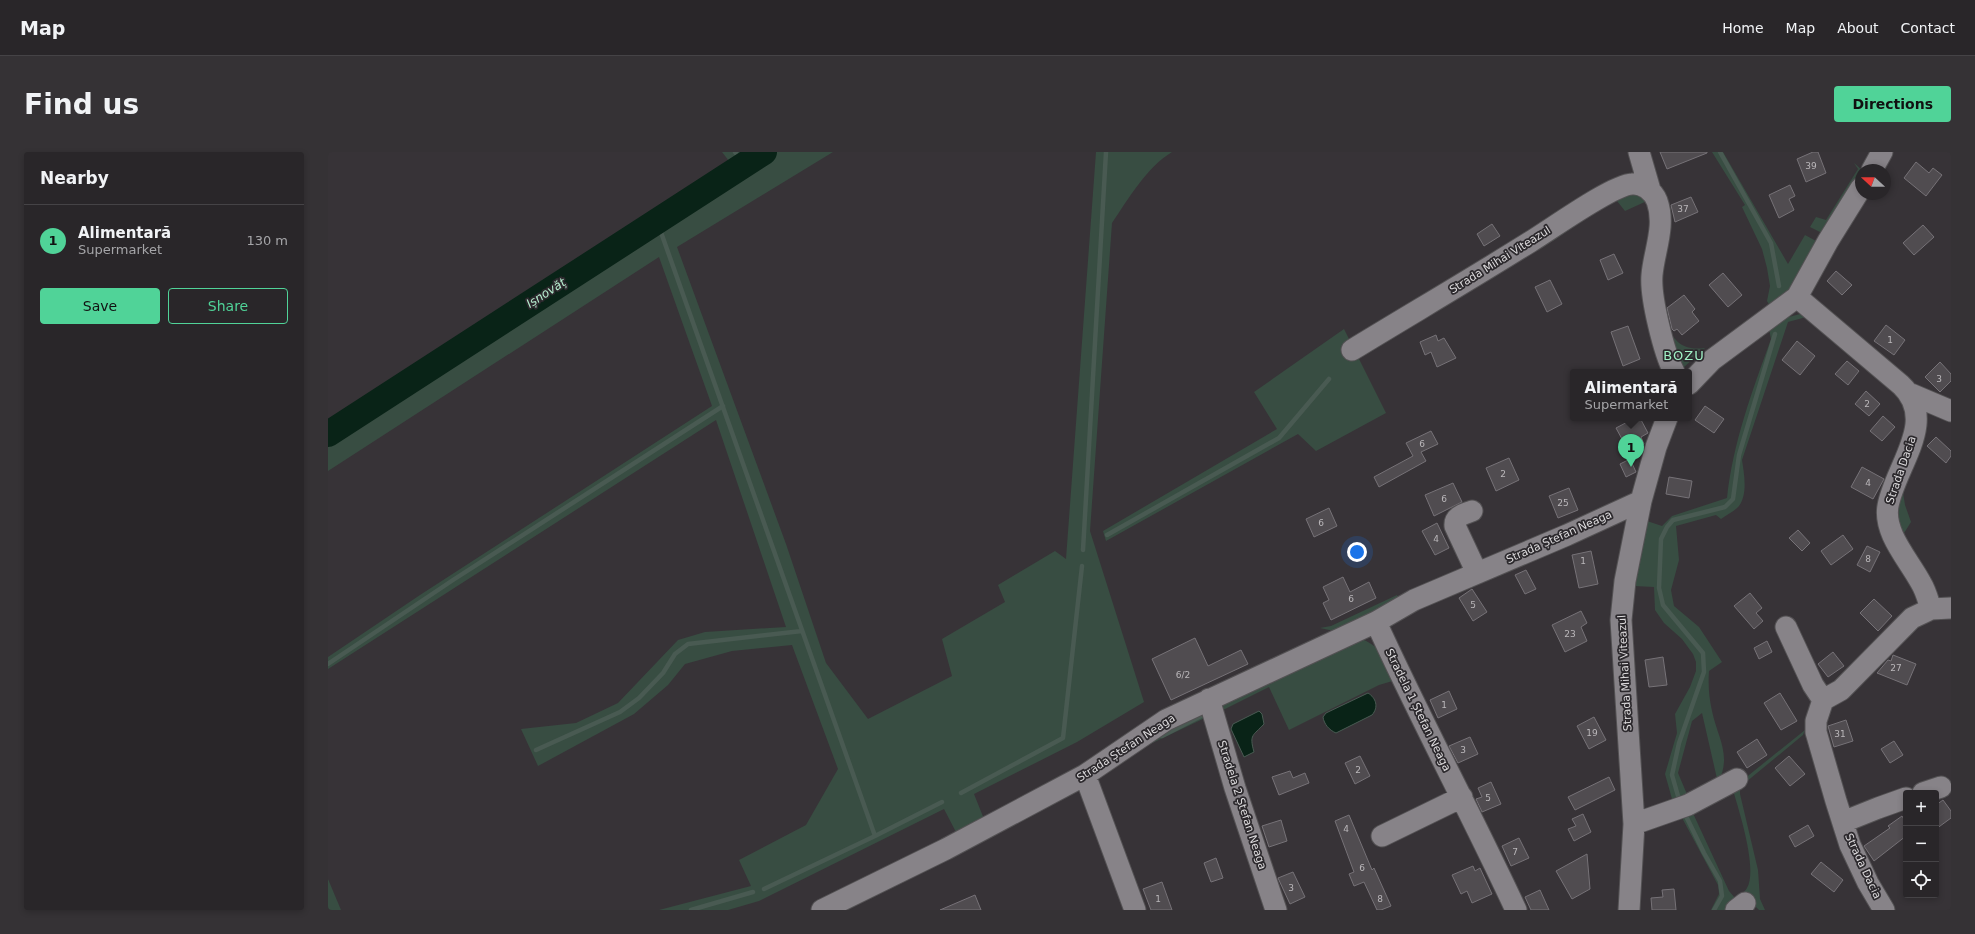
<!DOCTYPE html>
<meta charset="utf-8">
<style>
body{margin:0;font-family:"DejaVu Sans",sans-serif;background:#353235;color:#f1f3f6}
.controls{position:absolute;right:12px;bottom:12px;display:grid;overflow:hidden;border-radius:4px;box-shadow:0 2px 6px #0003}
.controls button{width:36px;height:36px;display:grid;place-items:center;padding:0;border:0;border-bottom:1px solid #454346;background:#292629;color:#f1f3f6;font:20px sans-serif}
.compass{position:absolute;left:1527px;top:12px;width:36px;height:36px;border-radius:50%;background:#292629;box-shadow:0 2px 6px #0003;rotate:291deg}
.you{position:absolute;left:1029px;top:400px;width:14px;height:14px;margin:-10px;border:3px solid #fff;border-radius:50%;background:#1a73e8;box-shadow:0 0 0 6px #1a73e833}
.badge{display:grid;place-items:center;width:26px;height:26px;border-radius:50%;background:#50d398;color:#111;font-size:13px;font-weight:700}
.pin{position:absolute;translate:-50% -33px;filter:drop-shadow(0 1px 2px #0008)}
.pin::after{content:'';position:absolute;top:21px;width:14px;height:12px;background:inherit;clip-path:polygon(0 0,100% 0,50% 100%)}
.popup{position:absolute;left:1242px;top:217px;width:122px;height:52px;box-sizing:border-box;display:grid;place-content:center;border-radius:4px;background:#292629;filter:drop-shadow(0 1px 3px #0005);font-size:13px;white-space:nowrap;color:#a5a5a8}
.popup b{font-size:15px;color:#f1f3f6}
.popup::after{content:'';position:absolute;left:50%;top:100%;margin-left:-8px;border:8px solid transparent;border-top-color:#292629}
.list{margin:0;padding:0;list-style:none}
h2{display:flex;justify-content:space-between;align-items:center;height:52px;margin:0;padding:0 16px;font-size:17px}
h2 small{font-size:13px;font-weight:400;color:#a5a5a8}
.list li{display:grid;grid-template-columns:26px 1fr auto;gap:12px;align-items:center;box-sizing:border-box;height:72px;padding:0 16px;border-top:1px solid #454346}
.list b{display:block;font-size:15px;white-space:nowrap}
.list p{margin:0;font-size:13px;white-space:nowrap;color:#a5a5a8}
.list em{font-size:13px;font-style:normal;color:#a5a5a8}
.actions{display:flex;gap:8px;padding:12px 16px}
.actions a{flex:1;padding:9px 0;border:1px solid #50d398;border-radius:4px;text-align:center;font-size:14px;color:#50d398}
.actions .main{background:#50d398;color:#111}
.icon{flex:none;width:22px;height:22px;fill:none;stroke:currentColor;stroke-width:2;stroke-linecap:round;stroke-linejoin:round}
.map{position:relative;flex:none;width:1623px;height:758px;overflow:hidden;border-radius:4px}
header{display:flex;align-items:center;gap:24px;box-sizing:border-box;height:56px;padding:0 20px;background:#292629;border-bottom:1px solid #454346}
header strong{font-size:19px}
nav{display:flex;gap:22px;margin-inline-start:auto;font-size:14px}
.intro{display:flex;align-items:center;justify-content:space-between;box-sizing:border-box;height:96px;padding:0 24px}
h1{margin:0;font-size:28px}
.button{padding:10px 18px;border-radius:4px;background:#50d398;color:#111;font-size:14px;font-weight:700}
main{display:flex;gap:24px;padding:0 24px}
aside{flex:1;background:#292629;border-radius:4px;box-shadow:0 2px 6px #0003}
.map>svg:first-child{display:block}
</style>
<header>
<strong>Map</strong>
<nav><a>Home</a><a>Map</a><a>About</a><a>Contact</a></nav>
</header>
<div class="intro"><h1>Find us</h1><a class="button">Directions</a></div>
<main>
<aside>
<h2>Nearby<small></small></h2>
<ul class="list">
<li><span class="badge">1</span><div><b>Alimentară</b><p>Supermarket</p></div><em>130 m</em></li>
</ul>
<div class="actions"><a class="main">Save</a><a>Share</a></div>
</aside>
<div class="map">
<svg width="1623" height="758" viewBox="0 0 1623 758">
<rect width="100%" height="100%" fill="#373337"/>
<path fill="#384d42" d="M394 0H505L349 95 458 392 498 511 540 567 624 524 614 487 677 450 670 433 727 399 738 407 768 0H844C818 16 801 46 784 71L762 379 816 550 749 590 646 642 656 667 629 682 616 657 431 749 400 758H331L423 734 411 708 478 673 510 617 464 493 404 499 357 512 340 533 306 562 210 614 193 577 248 571 290 551 350 488 377 480 458 475 388 268 0 517V505L92 443 384 254 331 105 0 319V268L401 9Z
M1384 0H1395L1460 112 1477 83 1488 89 1461 139 1442 154 1439 149 1442 134 1439 116 1434 97 1414 55 1417 53Z
M1526 11 1533 17 1494 81 1482 75 1488 65 1498 68 1530 17Z
M1304 39 1316 43 1321 48 1297 59 1289 49C1280 49 1264 59 1258 66L1225 89V83C1248 68 1277 43 1304 39Z
M1476 161 1482 164 1460 170 1414 308C1416 321 1420 342 1411 354 1407 359 1398 363 1393 367L1388 363 1348 374 1351 408 1343 438 1346 454 1371 475 1394 510 1381 519C1380 533 1381 546 1384 559 1390 587 1404 603 1390 631L1374 561 1364 569 1350 621 1361 647 1346 654 1337 622 1349 581 1347 562 1362 535 1368 519V510L1365 502 1354 487 1336 471 1327 458 1326 435 1306 434 1319 369 1334 374 1344 364 1399 346C1405 290 1424 240 1443 187L1441 177 1457 166Z
M1336 172C1348 189 1353 199 1377 196L1355 216Z
M1016 177 1058 261 988 299 970 282 778 389 775 379 949 277 926 240Z
M1574 334 1577 353 1583 370 1573 386 1565 353Z
M1069 443 1071 446 1068 452 1006 479 992 476 1003 474Z
M1029 485C1055 495 1056 505 1068 528L1051 533 961 578 941 535 893 559 889 551Z
M877 558 879 565 814 596 837 574Z
M1477 578 1475 583 1412 635V642L1430 718 1432 747 1437 758H1431L1423 750 1407 747 1397 758H1383L1391 742 1390 733 1352 662 1363 657 1401 739 1407 746C1411 743 1417 740 1419 736 1430 717 1411 659 1405 638L1411 631Z
M0 727 13 758H0Z"/>
<path fill="#092317" stroke="#495a52" d="M1040 541C1048 546 1051 555 1044 563L1008 581C1001 578 996 572 995 565L998 561Z
M931 559 934 562 936 572C925 584 921 582 926 600L916 605 903 577 905 572Z"/>
<g fill="none" stroke-linecap="round" stroke-linejoin="round">
<path stroke="#495a52" stroke-width="4.5" d="M407 0 417 12
M1392 0 1443 91 1451 134
M329 69 547 684 436 737
M779 383 951 286 1001 227
M755 398 778 0
M0 512 125 428 395 254
M834 584 873 564
M208 598 292 560 311 546 335 521 347 502 360 492 474 479
M633 641 735 586 754 414
M1350 644 1344 623 1351 591 1376 520 1375 501 1335 453 1331 436 1333 387 1339 375 1345 368 1397 355 1405 347 1411 303 1447 182
M1356 660 1376 701 1392 729 1394 744 1386 758
M547 684 614 650
M363 758 425 740"/>
<path stroke="#092317" stroke-width="26" d="M0 282 436 0"/>
</g>
<path fill="#504c50" stroke="#767277" d="M1332 0H1379V1L1339 17Z
M1485 0H1490L1498 21 1478 30 1469 7Z
M1588 10 1601 21 1605 16 1614 23 1598 44 1576 26Z
M1462 33 1467 44 1461 47 1466 58 1451 66 1441 43Z
M1363 45 1370 60 1347 70 1343 53Z
M1164 72 1172 84 1156 94 1149 82Z
M1595 73 1606 85 1586 103 1575 91Z
M1286 102 1295 121 1280 128 1272 108Z
M1508 119 1524 133 1514 143 1499 129Z
M1395 121 1414 143 1400 155 1381 133Z
M1222 128 1234 152 1219 160 1207 135Z
M1356 143 1367 157 1364 160 1371 169 1354 183 1349 177 1346 179 1344 177 1339 156Z
M1558 173 1577 188 1566 203 1546 189Z
M1300 174 1312 207 1295 214 1283 180Z
M1108 183 1110 189 1116 186 1128 206 1109 215 1103 200 1097 203 1092 190Z
M1469 189 1487 204 1472 223 1454 208Z
M1519 209 1531 219 1520 233 1507 222Z
M1612 210 1623 222V229L1612 240 1597 225Z
M1538 239 1552 252 1541 264 1527 252Z
M1377 254 1396 267 1386 281 1367 268Z
M1555 264 1567 275 1554 289 1542 279Z
M1307 266H1312L1320 281 1313 285 1316 292 1301 300 1288 276Z
M1103 279 1110 292 1093 300 1098 309 1051 335 1046 325 1085 304 1078 291Z
M1608 285 1623 299V304L1618 311 1599 294Z
M1181 306 1191 328 1168 339 1158 316Z
M1302 307 1308 320 1298 325 1292 312Z
M1534 315 1556 327 1545 347 1523 335Z
M1341 325 1364 329 1361 346 1338 342Z
M1125 331 1134 350 1106 364 1097 343Z
M1241 336 1250 358 1230 366 1221 344Z
M1001 356 1009 374 986 385 978 367Z
M1109 371 1121 396 1107 403 1094 379Z
M1470 378 1482 391 1474 399 1461 386Z
M1515 383 1525 397 1503 413 1493 399Z
M1539 394 1552 400 1542 420 1529 413Z
M1263 399 1270 432 1251 436 1244 403Z
M1198 418 1208 437 1197 442 1187 423Z
M1015 425 1022 440 1041 430 1048 446 1003 468 995 451 1001 448 995 435Z
M1144 437 1159 460 1145 469 1131 446Z
M1422 441 1434 456 1428 461 1435 469 1426 477 1406 454Z
M1546 447 1564 464 1550 479 1532 461Z
M1253 459 1259 471 1253 475 1259 489 1237 500 1224 473Z
M867 486 880 514 913 498 920 512 843 548 824 507Z
M1439 489 1444 500 1431 507 1426 496Z
M1505 500 1516 514 1500 525 1490 512Z
M1565 503 1588 512 1579 533 1549 521 1560 508 1563 509Z
M1335 505 1339 533 1321 535 1317 508Z
M1121 539 1129 557 1110 566 1102 548Z
M1452 541 1469 569 1453 578 1436 551Z
M1266 565 1278 588 1261 597 1249 574Z
M1518 568 1525 589 1506 595 1500 574Z
M1142 585 1150 602 1130 611 1121 594Z
M1429 587 1439 603 1419 616 1409 600Z
M1566 589 1575 603 1562 611 1553 597Z
M1032 604 1042 624 1027 632 1017 611Z
M1461 604 1477 622 1462 634 1447 616Z
M962 619 965 626 977 621 981 631 951 643 944 625Z
M1281 625 1287 638 1247 658 1240 645Z
M1163 630 1173 652 1154 660 1148 647 1154 645 1150 636Z
M1615 648 1623 659V666L1608 677V653Z
M1255 662 1263 680 1246 689 1240 677 1248 674 1244 667Z
M1021 663 1044 718 1046 716 1063 754 1053 758H1049L1036 730 1026 734 1021 722 1026 720 1007 669Z
M1574 664 1578 671V684L1546 709 1536 694 1562 676 1560 674Z
M953 668 959 689 941 695 934 674Z
M1480 673 1486 684 1467 695 1461 684Z
M1191 686 1201 706 1183 714 1174 694Z
M1259 702 1262 737 1244 747 1228 719Z
M888 706 895 726 883 730 876 711Z
M1493 710 1515 728 1506 740 1483 722Z
M1145 714 1147 719 1152 716 1164 742 1144 751 1139 739 1133 742 1124 723Z
M965 720 977 745 962 752 950 726Z
M834 730 844 758H823L815 737Z
M1346 737 1348 758H1324L1323 746 1335 745 1334 738Z
M1212 738 1221 758H1203L1197 745Z
M647 743 653 758H612Z"/>
<g fill="none" stroke-linecap="round" stroke-linejoin="round">
<g stroke="#535153" stroke-width="23">
<path id="minor" d="M1311 0 1322 38
M1544 18 1554 0
M1469 145 1573 233C1611 269 1567 314 1560 354 1555 381 1581 408 1593 431 1598 439 1600 448 1603 457L1584 466 1513 538 1495 548 1488 569V580L1508 649 1522 693 1540 731 1556 758
M1024 198C1083 162 1143 127 1202 90 1222 78 1284 33 1304 32 1315 31 1325 39 1329 49 1338 74 1326 99 1324 123 1322 145 1336 201 1346 220
M1361 232 1384 208 1469 145 1500 89 1533 36
M1583 242 1623 259
M1144 359C1136 362 1126 364 1127 374L1149 421
M1603 457 1623 456
M1048 470C1092 567 1143 661 1188 758
M1458 475 1485 533 1495 548
M881 547 907 636 948 758
M757 623 807 758
M1595 641 1613 635
M1515 670 1550 656 1578 646
M1306 672 1360 653 1409 627
M1054 684 1134 645
M494 758 618 697 757 623 838 568 1048 470 1086 448 1239 383 1313 349
M1301 758 1306 672 1293 468 1297 429 1313 349 1328 295 1339 266
M1408 758 1417 751"/>
</g>
<use href="#minor" stroke="#878388" stroke-width="21"/>
</g>
<g text-anchor="middle" dominant-baseline="central" stroke-width="3.5" stroke-linejoin="round" paint-order="stroke">
<g font-size="9" fill="#bab7ba">
<text x="1483" y="14">39</text>
<text x="1355" y="57">37</text>
<text x="1562" y="188">1</text>
<text x="1611" y="227">3</text>
<text x="1539" y="252">2</text>
<text x="1094" y="292">6</text>
<text x="1175" y="322">2</text>
<text x="1540" y="331">4</text>
<text x="1116" y="347">6</text>
<text x="1235" y="351">25</text>
<text x="993" y="371">6</text>
<text x="1108" y="387">4</text>
<text x="1540" y="407">8</text>
<text x="1255" y="409">1</text>
<text x="1023" y="447">6</text>
<text x="1145" y="453">5</text>
<text x="1242" y="482">23</text>
<text x="1568" y="516">27</text>
<text x="855" y="523">6/2</text>
<text x="1116" y="553">1</text>
<text x="1264" y="581">19</text>
<text x="1512" y="582">31</text>
<text x="1135" y="598">3</text>
<text x="1030" y="618">2</text>
<text x="1160" y="646">5</text>
<text x="1018" y="677">4</text>
<text x="1187" y="700">7</text>
<text x="1034" y="716">6</text>
<text x="963" y="736">3</text>
<text x="830" y="747">1</text>
<text x="1052" y="747">8</text>
</g>
<g font-size="11" fill="#dddbdd" stroke="#2c292d">
<text transform="translate(1172 108) rotate(-32)">Strada Mihai Viteazul</text>
<text transform="translate(1573 318) rotate(-71)">Strada Dacia</text>
<text transform="translate(1231 385) rotate(-24)">Strada Ștefan Neaga</text>
<text transform="translate(1297 521) rotate(-93)">Strada Mihai Viteazul</text>
<text transform="translate(1090 558) rotate(64)">Stradela 1 Ștefan Neaga</text>
<text transform="translate(798 596) rotate(-33)">Strada Ștefan Neaga</text>
<text transform="translate(914 653) rotate(72)">Stradela 2 Ștefan Neaga</text>
<text transform="translate(1535 714) rotate(65)">Strada Dacia</text>
</g>
<g font-size="12" font-style="italic" fill="#b8f0d1" stroke="#2c292d">
<text transform="translate(218 141) rotate(-33)">Ișnovăț</text>
</g>
<g font-size="13" letter-spacing="1" fill="#9ff0c5" stroke="#2c292d">
<text x="1356" y="203">BOZU</text>
</g>
</g>
</svg>
<div class="controls">
<button>+</button>
<button>−</button>
<button><svg class="icon" aria-label="locate" viewBox="0 0 24 24"><circle cx="12" cy="12" r="6"/><path d="M12 2v4M12 18v4M2 12h4M18 12h4"/></svg></button>
</div>
<svg class="compass" viewBox="-18 -18 36 36"><path d="M0-13l5 13h-10z" fill="#e53935"/><path d="M0 13l5-13h-10z" fill="#a5a5a8"/></svg>
<div class="you"></div>
<div class="pin badge" style="left:1303px;top:315px">1</div>
<div class="popup"><b>Alimentară</b>Supermarket</div>
</div>
</main>
